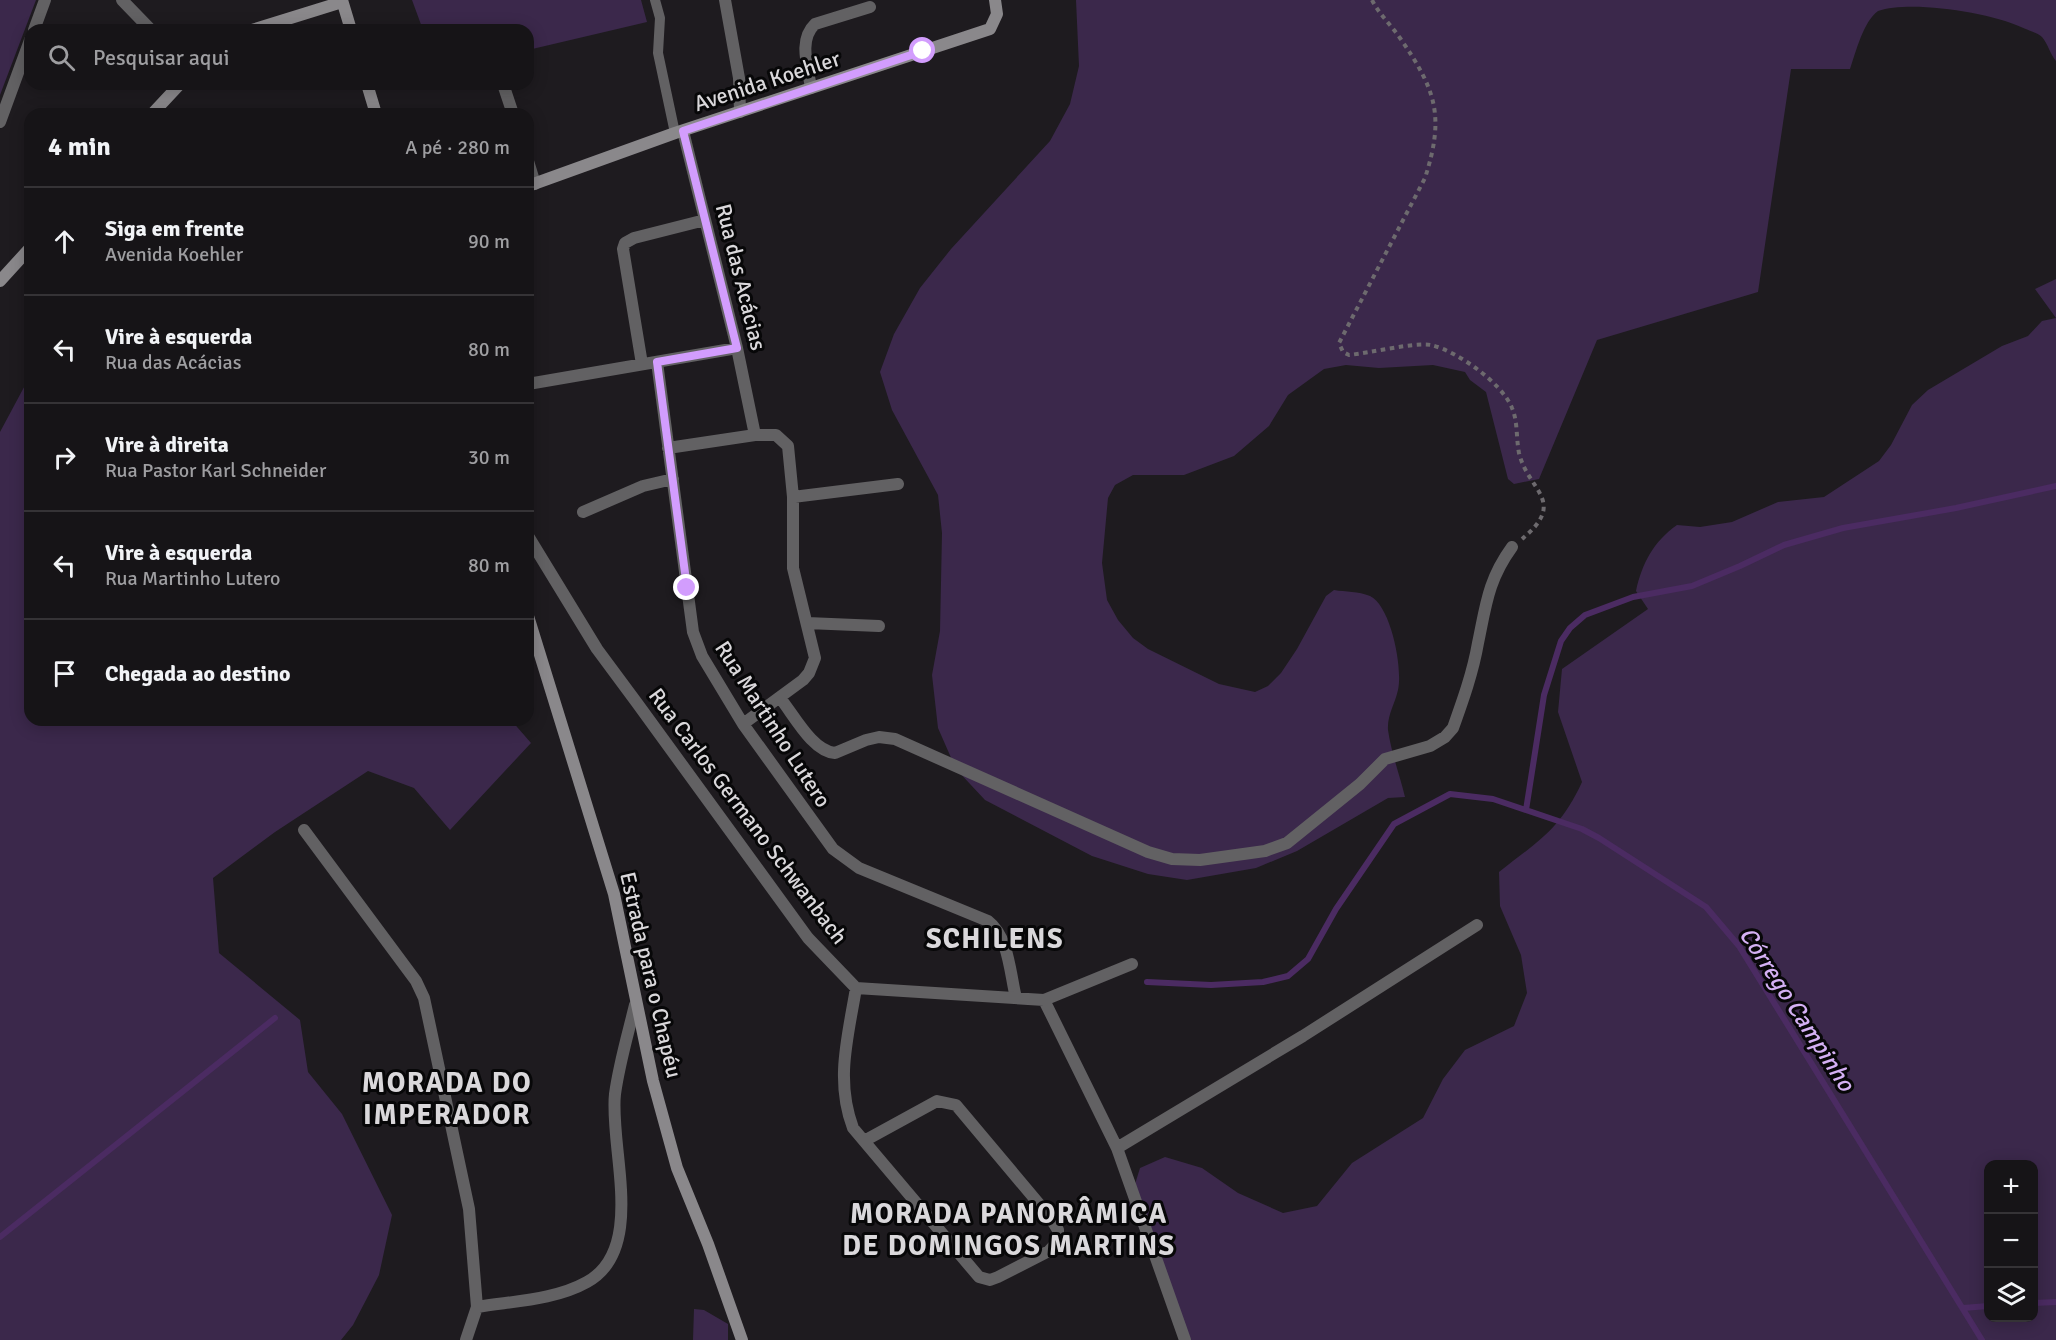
<!DOCTYPE html>
<html lang="pt">
<meta charset="utf-8">
<style>
body{margin:0;font-family:Signika,sans-serif;background:#232124;color:#f1f3f6}
.controls{position:absolute;right:18px;bottom:18px;display:grid;overflow:hidden;border-radius:12px;box-shadow:0 3px 15px #0003}
.controls button{width:54px;height:54px;display:grid;place-items:center;padding:0;border:0;border-bottom:2px solid #353336;background:#161417;color:#f1f3f6;font:30px sans-serif}
.stop{position:absolute;width:18px;height:18px;margin:-14px;border:4px solid #d29dfd;border-radius:50%;background:#fff}
.stop.end{background:#d29dfd;border-color:#fff;box-shadow:0 2px 6px #0008}
.list{margin:0;padding:0;list-style:none}
h2{display:flex;justify-content:space-between;align-items:center;height:78px;margin:0;padding:0 24px;font-size:26px}
h2 small{font-size:20px;font-weight:400;color:#9e9ea1}
.list li{display:grid;grid-template-columns:39px 1fr auto;gap:18px;align-items:center;box-sizing:border-box;height:108px;padding:0 24px;border-top:2px solid #353336}
.list b{display:block;font-size:22px;white-space:nowrap}
.list p{margin:0;font-size:20px;white-space:nowrap;color:#9e9ea1}
.list em{font-size:20px;font-style:normal;color:#9e9ea1}
.icon{flex:none;width:33px;height:33px;fill:none;stroke:currentColor;stroke-width:2;stroke-linecap:round;stroke-linejoin:round}
.map{position:relative;flex:none;width:2056px;height:1340px;overflow:hidden}
.search{position:absolute;background:#161417;box-shadow:0 3px 15px #0003;left:24px;top:24px;width:510px;height:66px;display:flex;align-items:center;gap:15px;box-sizing:border-box;padding:0 21px;border-radius:18px;color:#9e9ea1;font-size:22px}
.panel{position:absolute;background:#161417;box-shadow:0 3px 15px #0003;left:24px;top:108px;width:510px;height:618px;border-radius:18px}
.map>svg:first-child{display:block}
</style>
<div class="map">
<svg width="2056" height="1340" viewBox="0 0 2056 1340">
<rect width="100%" height="100%" fill="#1e1b1f"/>
<path fill="#3b284b" fill-rule="evenodd" d="M0 0H36L0 95Z
M412 0H641L647 22 528 50V30H423Z
M1076 0H2056V61C2050 54 2048 44 2042 37 2038 33 2027 30 2021 27 1988 12 1910 0 1878 11 1863 22 1856 52 1850 69H1791L1758 292 1597 340 1539 479 1514 484 1508 479 1486 392 1470 380 1465 372 1433 365 1379 368 1346 365 1324 369 1288 395 1269 426 1234 456 1184 475H1133L1115 485 1108 498 1102 563 1107 600 1118 620 1133 638 1148 649 1219 684 1255 692 1268 686 1281 673 1297 649 1326 596 1334 590C1346 592 1358 591 1370 596 1391 606 1403 668 1398 690 1395 704 1387 715 1388 730 1391 752 1400 776 1405 797L1388 798 1297 851 1256 868 1187 880 1148 874 1092 856 985 800 956 769 938 728 932 675 940 631 942 533 938 495 892 410 880 372 894 334 920 288 951 249 1050 141 1070 104 1079 66Z
M2056 279V1340H1180L1156 1260 1128 1207 1140 1168 1165 1157 1202 1168 1238 1193 1283 1213 1317 1206 1352 1163 1423 1118 1443 1079 1465 1050 1514 1026 1527 993 1521 955 1500 906 1499 872C1538 841 1560 830 1582 782L1558 712 1562 669 1648 609 1636 591C1642 563 1654 541 1677 525L1700 527 1732 522 1778 502 1824 497 1879 461 1891 445 1912 405 1928 390 2002 346 2028 336 2042 321 2056 318 2035 289ZM1988 1164H2034V1318H1988Z
M30 376V720H511L531 743 450 830 414 788 368 771 275 832 213 878 219 953 300 1020 308 1072 342 1114 392 1215 379 1275 353 1325 341 1340H0V432Z
M694 1309 704 1310 728 1324V1340H693Z"/>
<g fill="none" stroke-linecap="round" stroke-linejoin="round">
<path stroke="#4b2b62" stroke-width="6" d="M1526 810 1544 695 1561 641 1570 628 1585 615 1633 597 1692 586 1740 566 1784 545 1843 528 1956 508 2056 486
M1147 982 1211 985 1263 982 1288 976 1308 959 1336 909 1394 824 1450 794 1493 799 1582 829 1599 838 1706 907 1739 946 1982 1340
M0 1237 275 1018
M2034 1303 2056 1302
M1963 1308 1988 1306"/>
<path stroke="#6d6a6e" stroke-width="4" stroke-dasharray="4.5 4.5" stroke-linecap="butt" d="M1372 0C1379 14 1391 25 1400 38 1436 90 1445 116 1425 178L1339 343 1343 352 1349 355C1369 353 1415 342 1431 345 1457 351 1502 383 1512 408 1518 422 1516 438 1519 453 1528 491 1568 501 1522 539"/>
<path stroke="#626163" stroke-width="10" d="M655 0 660 18 658 53 675 133"/>
<path stroke="#626163" stroke-width="12" d="M122 0 151 30
M725 0 739 78 740 112
M34 30 45 0
M503 84 513 114
M811 88C808 67 798 40 815 24L870 7
M0 122 30 40
M683 131 737 348 755 435
M528 161 535 184
M657 362 693 632 702 656 743 724 833 849 859 868 988 921C1009 937 1010 974 1016 998
M642 364 623 249 625 243 634 238 705 220
M528 384 737 348
M668 448 755 435H776L788 446 793 497V568L815 658 809 673 803 680 743 724
M793 497 898 484
M583 512 643 486 673 479
M528 536 597 649 637 703 808 938 856 988 1044 1000 1117 1148 1185 1340
M807 623 879 626
M780 698C794 715 812 751 835 753L866 740 879 737 895 739 1148 852 1172 859 1200 860 1265 851 1287 843 1360 784 1385 759 1430 746 1445 737 1453 728C1463 700 1473 672 1478 643 1486 605 1488 580 1512 547
M304 830 416 981 424 998 469 1209 477 1307 466 1340
M856 988C848 1037 835 1080 853 1128L979 1277 990 1280 998 1277 1049 1251 1058 1241V1230L1050 1217 956 1105 937 1101 864 1141
M1044 1000 1132 964
M1117 1148 1303 1036 1477 925
M477 1307C513 1301 555 1300 587 1282 647 1249 609 1147 615 1094 619 1064 628 1034 635 1005"/>
<path stroke="#8a888b" stroke-width="12" d="M342 0 351 30
M252 30 342 2
M367 84 376 114
M152 114 180 84
M528 186 675 133 990 29 997 14 995 0
M0 281 30 248
M528 616 614 894 653 1081 677 1168 708 1244 742 1340"/>
</g>
<g fill="none" stroke-linecap="round" stroke-linejoin="round">
<path stroke="#d29dfd" stroke-width="8" d="M687 588 657 362 737 348 683 131 923 51"/>
</g>
<g text-anchor="middle" dominant-baseline="central" stroke-width="6" stroke-linejoin="round" paint-order="stroke">
<g font-size="22" fill="#dad8db" stroke="#070708">
<text transform="translate(767 81) rotate(-18)">Avenida Koehler</text>
<text transform="translate(741 277) rotate(76)">Rua das Acácias</text>
<text transform="translate(773 724) rotate(57)">Rua Martinho Lutero</text>
<text transform="translate(748 816) rotate(53)">Rua Carlos Germano Schwanbach</text>
<text transform="translate(651 975) rotate(77)">Estrada para o Chapéu</text>
</g>
<g font-size="24" font-style="italic" fill="#d4b0f4" stroke="#070708">
<text transform="translate(1797 1009) rotate(57)">Córrego Campinho</text>
</g>
<g font-size="28" font-weight="bold" letter-spacing="1.5" fill="#dad8db" stroke="#070708">
<text x="995" y="939">SCHILENS</text>
<text x="447" y="1083">MORADA DO<tspan x="447" dy="32">IMPERADOR</tspan></text>
<text x="1009" y="1214">MORADA PANORÂMICA<tspan x="1009" dy="32">DE DOMINGOS MARTINS</tspan></text>
</g>
</g>
</svg>
<div class="controls">
<button>+</button>
<button>−</button>
<button><svg class="icon" aria-label="layers" viewBox="0 0 24 24"><path d="M12 4l9 5-9 5-9-5zM3 14l9 5 9-5"/></svg></button>
</div>
<div class="stop" style="left:923px;top:51px"></div>
<div class="stop end" style="left:687px;top:588px"></div>
<div class="search"><svg class="icon" aria-label="search" viewBox="0 0 24 24"><circle cx="10" cy="10" r="6"/><path d="M15 15l6 6"/></svg>Pesquisar aqui</div>
<section class="panel">
<h2>4 min<small>A pé · 280 m</small></h2>
<ul class="list">
<li><svg class="icon" aria-label="ahead" viewBox="0 0 24 24"><path d="M12 20V5M6 11l6-6 6 6"/></svg><div><b>Siga em frente</b><p>Avenida Koehler</p></div><em>90 m</em></li>
<li><svg class="icon" aria-label="left" viewBox="0 0 24 24"><path d="M17 20v-9H6M10 6l-5 5 5 5"/></svg><div><b>Vire à esquerda</b><p>Rua das Acácias</p></div><em>80 m</em></li>
<li><svg class="icon" aria-label="right" viewBox="0 0 24 24"><path d="M7 20v-9h11M14 6l5 5-5 5"/></svg><div><b>Vire à direita</b><p>Rua Pastor Karl Schneider</p></div><em>30 m</em></li>
<li><svg class="icon" aria-label="left" viewBox="0 0 24 24"><path d="M17 20v-9H6M10 6l-5 5 5 5"/></svg><div><b>Vire à esquerda</b><p>Rua Martinho Lutero</p></div><em>80 m</em></li>
<li><svg class="icon" aria-label="arrive" viewBox="0 0 24 24"><path d="M6 21V4h12l-3 4 3 4H6"/></svg><div><b>Chegada ao destino</b></div></li>
</ul>
</section>
</div>
